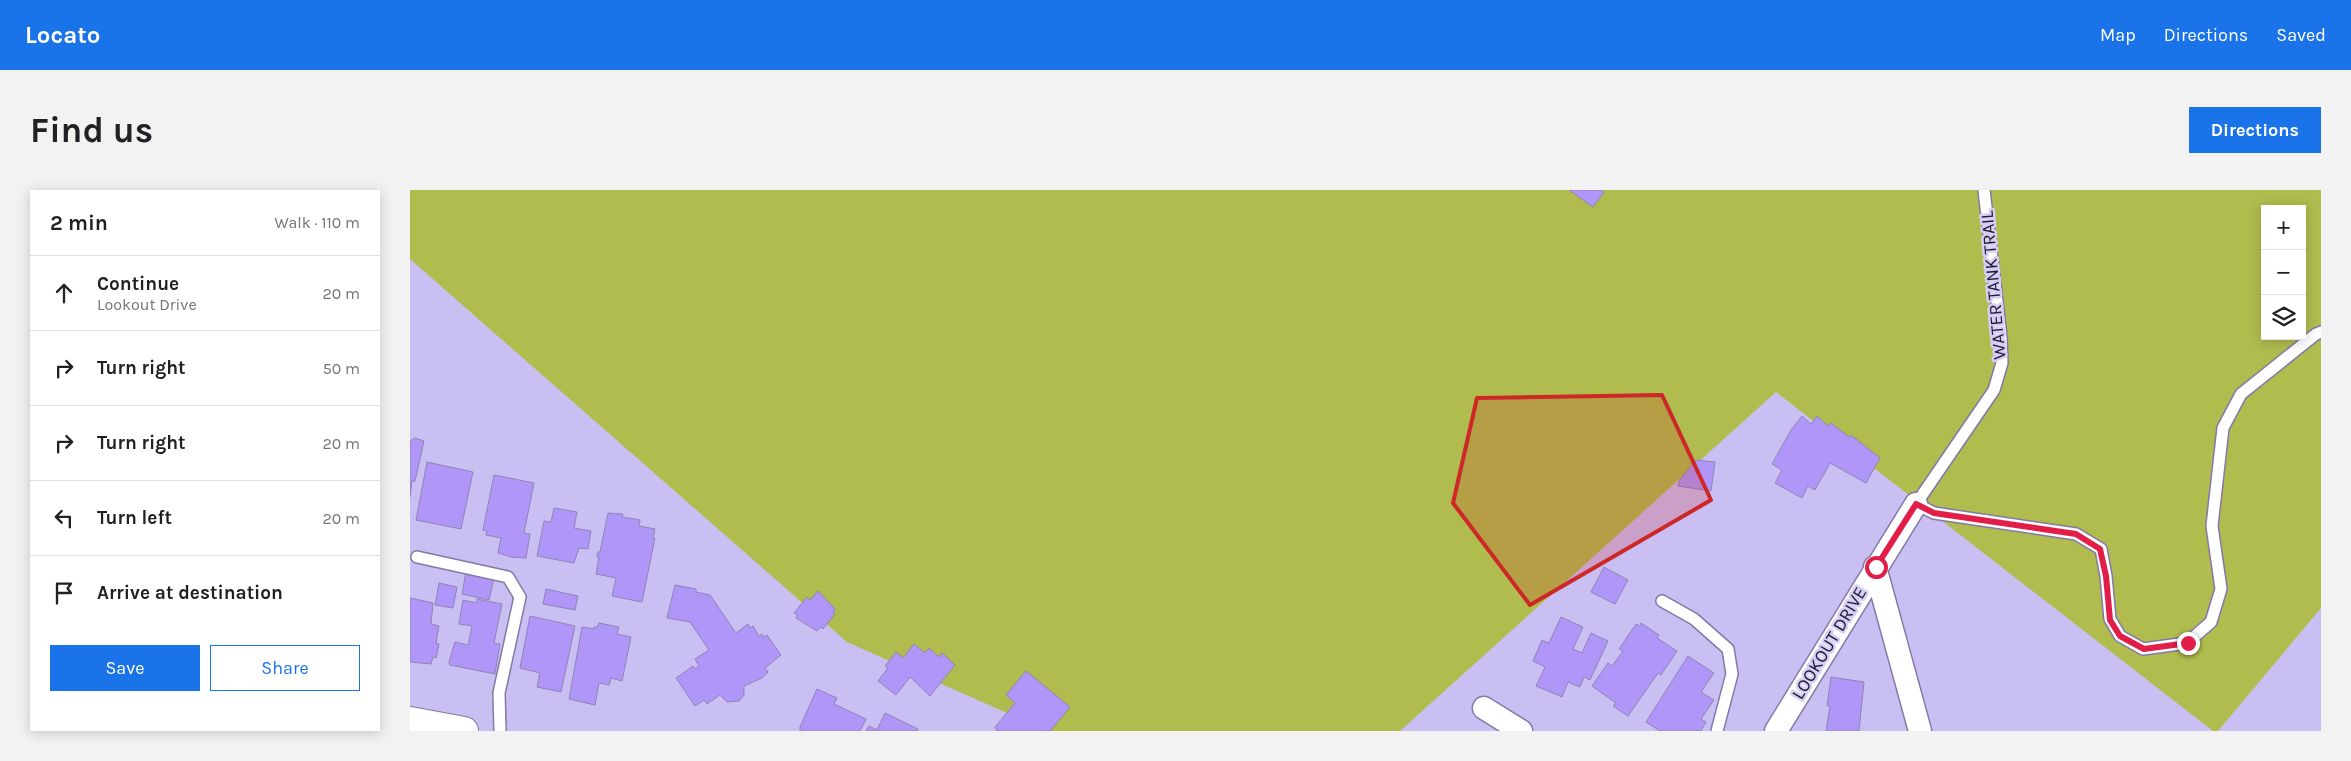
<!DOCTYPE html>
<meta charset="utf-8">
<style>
body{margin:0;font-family:Karla,sans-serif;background:#f2f2f2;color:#202124}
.controls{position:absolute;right:15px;top:15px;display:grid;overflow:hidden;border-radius:0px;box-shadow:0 2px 12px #0003}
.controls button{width:45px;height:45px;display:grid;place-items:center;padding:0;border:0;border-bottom:1px solid #e0e0e0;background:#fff;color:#202124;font:25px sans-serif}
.stop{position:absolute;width:15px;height:15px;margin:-11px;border:4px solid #e11d48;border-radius:50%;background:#fff}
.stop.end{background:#e11d48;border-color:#fff;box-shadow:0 1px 5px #0008}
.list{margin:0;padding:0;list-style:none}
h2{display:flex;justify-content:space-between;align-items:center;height:65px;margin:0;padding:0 20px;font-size:21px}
h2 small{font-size:16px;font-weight:400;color:#757577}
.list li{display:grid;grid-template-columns:32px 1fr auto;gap:15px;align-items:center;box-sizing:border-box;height:75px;padding:0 20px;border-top:1px solid #e0e0e0}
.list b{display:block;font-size:19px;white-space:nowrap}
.list p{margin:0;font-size:16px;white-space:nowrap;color:#757577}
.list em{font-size:16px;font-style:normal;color:#757577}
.actions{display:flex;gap:10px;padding:15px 20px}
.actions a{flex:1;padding:11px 0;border:1px solid #1a73e8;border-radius:0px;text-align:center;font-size:18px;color:#1a73e8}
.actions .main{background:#1a73e8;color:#fff}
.icon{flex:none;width:28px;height:28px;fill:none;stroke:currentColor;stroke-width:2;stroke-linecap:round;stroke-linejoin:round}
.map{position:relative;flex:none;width:1911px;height:541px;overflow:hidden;border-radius:0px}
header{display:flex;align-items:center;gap:30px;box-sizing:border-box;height:70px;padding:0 25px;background:#1a73e8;color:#fff}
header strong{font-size:24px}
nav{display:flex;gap:28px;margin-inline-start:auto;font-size:18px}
.intro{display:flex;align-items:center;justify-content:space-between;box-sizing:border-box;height:120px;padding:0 30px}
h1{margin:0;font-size:35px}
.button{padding:12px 22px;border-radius:0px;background:#1a73e8;color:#fff;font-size:18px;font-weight:700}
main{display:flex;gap:30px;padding:0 30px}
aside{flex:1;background:#fff;border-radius:0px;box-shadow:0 2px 12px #0003}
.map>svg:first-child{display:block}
</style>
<header>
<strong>Locato</strong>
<nav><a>Map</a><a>Directions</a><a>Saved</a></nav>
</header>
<div class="intro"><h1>Find us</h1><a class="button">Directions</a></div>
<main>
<aside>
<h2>2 min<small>Walk · 110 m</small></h2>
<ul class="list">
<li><svg class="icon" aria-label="ahead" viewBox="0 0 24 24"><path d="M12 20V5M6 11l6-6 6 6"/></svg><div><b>Continue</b><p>Lookout Drive</p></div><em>20 m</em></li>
<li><svg class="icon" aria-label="right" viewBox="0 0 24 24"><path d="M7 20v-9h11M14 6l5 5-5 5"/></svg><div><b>Turn right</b></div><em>50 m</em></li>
<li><svg class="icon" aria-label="right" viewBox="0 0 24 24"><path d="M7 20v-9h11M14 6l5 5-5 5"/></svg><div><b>Turn right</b></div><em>20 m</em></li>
<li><svg class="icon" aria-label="left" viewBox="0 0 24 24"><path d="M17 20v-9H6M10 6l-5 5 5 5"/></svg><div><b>Turn left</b></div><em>20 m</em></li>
<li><svg class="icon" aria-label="arrive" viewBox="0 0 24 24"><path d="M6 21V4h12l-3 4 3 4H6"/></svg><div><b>Arrive at destination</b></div></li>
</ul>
<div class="actions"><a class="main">Save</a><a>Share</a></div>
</aside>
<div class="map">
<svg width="1911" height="541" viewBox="0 0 1911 541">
<rect width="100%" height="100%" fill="#cabff2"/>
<path fill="#b0bc4e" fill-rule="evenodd" d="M0 0H1911V418L1808 541H1803L1366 202 990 541H637L437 452 0 69ZM1855 19H1892V146H1855Z"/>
<path fill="#b096f8" stroke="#8f84b4" d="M1159 0H1191L1194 2 1183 17Z
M1392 226 1401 234 1407 226 1418 236 1421 233 1439 247 1441 245 1470 268 1456 293 1420 273 1405 300 1398 296 1392 308 1365 293 1372 280 1362 274 1381 240Z
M5 248 14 251 5 291H2L0 307V251Z
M1286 270 1305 272 1301 301 1268 296 1269 291Z
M17 272 63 282 51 339 6 330Z
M84 285 124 293 114 343 120 344 116 368 101 367 88 363 91 348 76 345 77 341 73 340Z
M144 318 167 322 164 338 181 341 178 359 169 358 164 373 127 366 134 331 141 332Z
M198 323 213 324 212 327 230 330 229 336 245 339 243 348H245L232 412 202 406 206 388 186 384 189 367H187L188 362H190Z
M1194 377 1218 390 1205 414 1181 402Z
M56 382 84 388 79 410 52 404Z
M29 393 47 397 43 418 25 415Z
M265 395 286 399V402L300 405 326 443 338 434 340 438 343 436 349 446 352 444 354 447 357 445 371 465 355 478 358 482 352 488 334 496V505L329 511 317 512 310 505 297 514 294 510 285 516 266 488 283 476 285 479 289 476 285 469 299 460 280 432 257 428Z
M136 399 168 406 165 420 133 414Z
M408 401 425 419 423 423 425 424 413 439 411 437 407 441 386 428 388 425 384 423 397 407 400 410Z
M0 408 23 413 21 434 29 436 26 453 29 454 26 468 23 467 21 474 0 472Z
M67 409 92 414 84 453 90 454 85 484 40 475 39 472 45 452 58 455 62 436 49 434 53 410 67 413Z
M120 426 165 436 151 502 127 497 130 483 110 478Z
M1151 427 1173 437 1163 459 1172 463 1181 443 1198 451 1180 490 1174 487 1170 497 1158 492 1152 507 1126 496 1135 477 1123 471 1132 450 1139 453Z
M189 433 209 437 207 444 221 447 212 491 201 488 199 495 189 493 185 515 159 509 172 437 184 439V437H187Z
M1231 433 1249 445 1247 448 1267 461 1251 485 1248 483 1218 526 1203 516 1206 513 1182 496 1198 473 1202 476 1213 461 1209 459 1226 434 1230 436Z
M504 454 515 463 519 458 529 467 532 463 545 475 520 506 500 487 486 505 468 491 478 478 475 476 486 462 493 468Z
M1278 466 1304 483 1291 502 1304 510 1291 529 1296 532 1291 541H1250L1236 532Z
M616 481 660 517 640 541H587L585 537 605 513 596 505Z
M1421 487 1454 492 1449 541H1416L1420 516H1417Z
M407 499 427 508 424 514 456 529 450 541H390V537Z
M475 523 508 539 507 541H456L459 536 467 540Z"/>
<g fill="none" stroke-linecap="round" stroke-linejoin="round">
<g stroke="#8378a7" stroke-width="14">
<path id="service" d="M1574 0 1591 146 1592 173 1584 200 1506 314 1524 323 1666 344 1691 359 1696 386 1700 429 1710 446 1733 459 1777 453 1801 432 1811 399 1802 336 1813 238 1831 204 1906 144 1911 142
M7 367 98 387 110 407 89 503 90 541
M1252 411 1284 429 1318 459 1322 484 1307 541"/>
</g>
<g stroke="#8378a7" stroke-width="25">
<path id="minor" d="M1465 377 1510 541
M1074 518 1111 541
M1366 541 1506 314"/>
</g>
<g stroke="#8378a7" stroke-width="30">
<path id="tertiary" d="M0 531 54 541"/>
</g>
<use href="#service" stroke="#fff" stroke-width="11"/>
<use href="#minor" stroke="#fff" stroke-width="22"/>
<use href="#tertiary" stroke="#fff" stroke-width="28"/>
</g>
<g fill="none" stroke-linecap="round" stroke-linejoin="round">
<path stroke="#e11d48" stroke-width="6" d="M1466 377 1506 314 1524 323 1666 344 1690 359 1696 386 1700 430 1710 446 1734 459 1778 453"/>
</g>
<path fill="#cd2728" fill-opacity="0.2" stroke="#cd2728" stroke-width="4" stroke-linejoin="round" d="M1252 205 1301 310 1120 415 1043 313 1067 208Z"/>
<g text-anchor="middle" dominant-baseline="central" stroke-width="5" stroke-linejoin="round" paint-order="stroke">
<g font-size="18" fill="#201b2e" stroke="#d7cef7">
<text transform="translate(1583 95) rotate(-95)">WATER TANK TRAIL</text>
<text transform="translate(1419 453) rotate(-59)">LOOKOUT DRIVE</text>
</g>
</g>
</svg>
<div class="controls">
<button>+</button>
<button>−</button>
<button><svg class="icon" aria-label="layers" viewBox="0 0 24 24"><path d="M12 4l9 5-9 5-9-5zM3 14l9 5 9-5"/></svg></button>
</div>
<div class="stop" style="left:1466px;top:377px"></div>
<div class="stop end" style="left:1778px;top:453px"></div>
</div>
</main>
